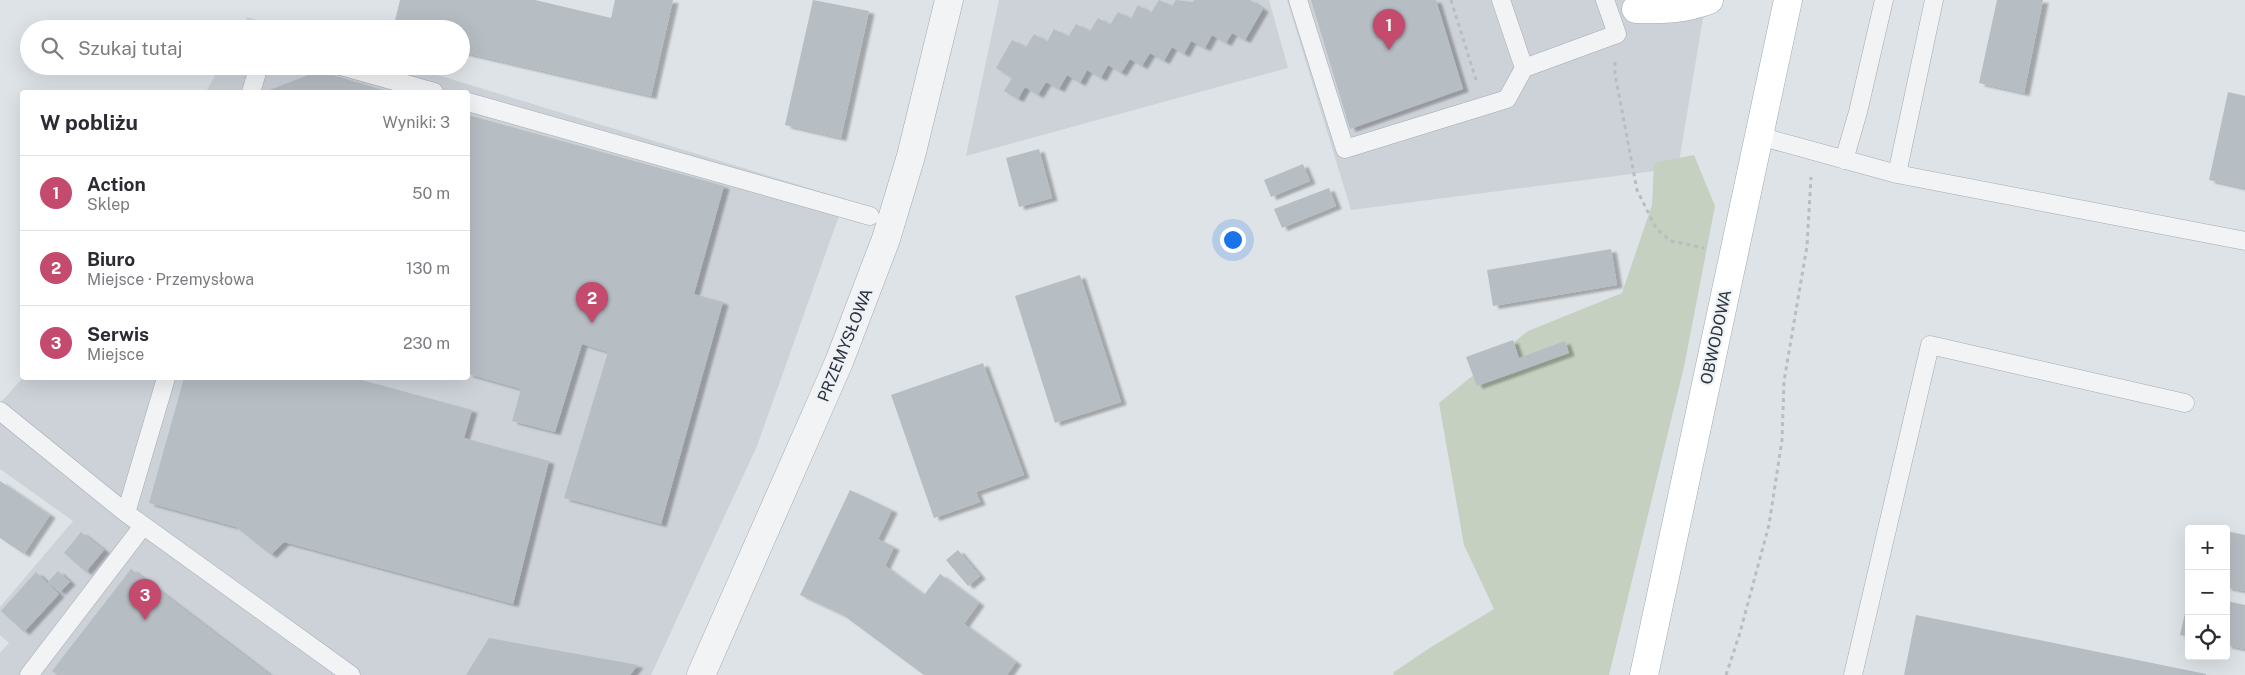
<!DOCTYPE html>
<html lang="pl">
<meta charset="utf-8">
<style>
body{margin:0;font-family:"Public Sans",sans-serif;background:#f7f7f7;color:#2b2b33}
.controls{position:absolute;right:15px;bottom:15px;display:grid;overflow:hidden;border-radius:5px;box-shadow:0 5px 20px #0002}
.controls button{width:45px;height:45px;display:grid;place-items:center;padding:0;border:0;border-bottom:1px solid #e1e1e2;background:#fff;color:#2b2b33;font:25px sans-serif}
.you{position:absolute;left:1232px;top:239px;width:18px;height:18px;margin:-12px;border:4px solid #fff;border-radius:50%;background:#1a73e8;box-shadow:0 0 0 8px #1a73e833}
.badge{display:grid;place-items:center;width:32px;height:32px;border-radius:50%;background:#c44b6d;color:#fff;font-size:16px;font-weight:700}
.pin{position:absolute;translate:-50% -41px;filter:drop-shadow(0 1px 2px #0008)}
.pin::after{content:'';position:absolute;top:26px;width:18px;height:15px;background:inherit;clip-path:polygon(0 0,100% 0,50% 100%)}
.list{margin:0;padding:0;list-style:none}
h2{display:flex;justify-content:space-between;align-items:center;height:65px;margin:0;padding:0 20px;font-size:21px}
h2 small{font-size:16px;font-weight:400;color:#7c7c81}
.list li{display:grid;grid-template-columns:32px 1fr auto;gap:15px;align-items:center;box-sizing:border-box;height:75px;padding:0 20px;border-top:1px solid #e1e1e2}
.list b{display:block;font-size:19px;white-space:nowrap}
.list p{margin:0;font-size:16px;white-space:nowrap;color:#7c7c81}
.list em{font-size:16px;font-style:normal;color:#7c7c81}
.icon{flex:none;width:28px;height:28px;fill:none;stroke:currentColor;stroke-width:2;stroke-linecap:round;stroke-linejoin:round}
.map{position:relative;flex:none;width:2245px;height:675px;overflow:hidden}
.search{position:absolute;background:#fff;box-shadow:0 5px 20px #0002;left:20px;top:20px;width:450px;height:55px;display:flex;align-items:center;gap:12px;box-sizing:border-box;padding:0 18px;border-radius:28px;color:#7c7c81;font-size:19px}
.panel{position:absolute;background:#fff;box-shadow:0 5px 20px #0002;left:20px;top:90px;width:450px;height:290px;border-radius:5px}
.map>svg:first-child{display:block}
</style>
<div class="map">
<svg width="2245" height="675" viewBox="0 0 2245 675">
<defs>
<filter id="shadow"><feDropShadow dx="5.5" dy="3" stdDeviation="1" flood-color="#0004"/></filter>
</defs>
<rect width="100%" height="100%" fill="#dee3e7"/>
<path fill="#cdd2d9" d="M999 0H1269L1288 68 966 156Z
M1287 0H1706L1678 168 1351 210Z
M247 17 285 29H241Z
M220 66H408L845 199 757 446 651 675H0V653L9 643 0 635V607L73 521 0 469V403L23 378H468V92H206Z"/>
<path fill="#c6d0c0" d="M1694 155 1715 206 1684 367 1609 675H1393L1394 672 1428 649 1494 609 1464 545 1439 403 1528 331 1622 293 1652 205 1654 163Z"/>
<path fill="#b6bdc3" filter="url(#shadow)" d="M400 0H535L611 18 615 0H673L651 96 461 52V29H393Z
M813 0 869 11 841 138 785 125Z
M1159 0 1172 6 1176 0 1193 2 1194 0H1250L1263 9 1245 40 1232 33 1226 43 1212 35 1205 48 1191 41 1184 54 1172 47 1164 61 1150 53 1142 66 1130 59 1121 73 1108 65 1101 78 1087 70 1080 83 1067 75 1059 89 1046 82 1038 95 1025 87 1018 99 1004 91 1012 78 996 68 1012 40 1026 47 1034 34 1047 42 1054 29 1068 37 1076 24 1090 31 1098 18 1110 25 1118 12 1131 19 1138 5 1151 13Z
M1311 0H1436L1463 89 1350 129Z
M1997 0H2043L2024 93 1979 83Z
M319 71 389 92H264Z
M2228 92 2245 96V188L2209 180Z
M468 115 724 186 694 294 723 302 661 524 564 498 608 352 582 344 555 432 512 421 521 389 468 374Z
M1039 149 1052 198 1019 207 1006 158Z
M1303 164 1310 181 1271 197 1264 180Z
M1329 188 1336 206 1282 228 1274 209Z
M1611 249 1617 285 1493 306 1487 270Z
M1080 275 1121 402 1055 423 1015 296Z
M1513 340 1519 358 1565 341 1569 353 1477 386 1466 357Z
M983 363 1024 475 976 492 980 502 934 518 891 395Z
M184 378H354L472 410 464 438 549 461 513 604 284 542 271 555 236 527 149 503Z
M0 481 50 515 24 554 0 538Z
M850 490 892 510 878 539 894 547 885 566 924 595 940 574 979 603 964 624 1016 662 1007 675H924L843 615 800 595Z
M2226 531 2245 535V591L2226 587Z
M81 532 104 550 86 572 64 553Z
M958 550 980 576 968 586 946 560Z
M131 569 270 675H57L52 671Z
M58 571 70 582 60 592 48 582Z
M36 572 59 594 24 632 1 611Z
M2188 600H2189V637L2180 635Z
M2226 601 2245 605V649L2226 645Z
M1916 615 2206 674V675H1904Z
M489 638 638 665 630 675H466Z"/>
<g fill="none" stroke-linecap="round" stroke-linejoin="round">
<g stroke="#a4aab1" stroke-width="19">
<path id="lane" d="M1298 0 1345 149 1507 99 1524 68
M1501 0 1524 68 1617 34 1605 0
M341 66 434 92
M251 92 259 66
M468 102 870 216
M1759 136 1897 174 2245 241
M1844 160 1858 112 1884 0
M1897 174 1934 0
M166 378 126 513 351 675
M0 411 126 513
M29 675 143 526
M1853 675 1930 345 2185 403"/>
</g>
<g stroke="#a4aab1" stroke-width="29">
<path id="street" d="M701 675 839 362 886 239 911 156 949 0"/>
</g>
<g stroke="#9fa9b2" stroke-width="29">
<path id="primary" d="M1636 9C1662 10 1684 9 1709 0
M1644 675 1788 0"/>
</g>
<path stroke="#b9bdc1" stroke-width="3" stroke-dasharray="4 4" stroke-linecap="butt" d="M1451 0 1476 80
M1615 62V74L1637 190 1656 228 1671 241 1704 248
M1726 675 1739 636 1769 525 1782 440 1784 381 1807 246 1811 177"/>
<use href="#lane" stroke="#f1f3f5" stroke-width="18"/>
<use href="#street" stroke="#f1f3f5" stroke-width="28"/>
<use href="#primary" stroke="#fff" stroke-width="28"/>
</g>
<g text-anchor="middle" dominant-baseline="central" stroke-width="4.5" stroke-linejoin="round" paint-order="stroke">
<g font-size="16" fill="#29323d" stroke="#eef1f5">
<text transform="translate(1716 337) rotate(-78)">OBWODOWA</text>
<text transform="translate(845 345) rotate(-68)">PRZEMYSŁOWA</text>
</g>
</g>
</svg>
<div class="controls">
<button>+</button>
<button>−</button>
<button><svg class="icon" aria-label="locate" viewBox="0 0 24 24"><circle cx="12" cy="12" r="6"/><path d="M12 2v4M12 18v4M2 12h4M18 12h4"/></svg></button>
</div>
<div class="you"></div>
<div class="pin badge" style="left:1389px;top:50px">1</div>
<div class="pin badge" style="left:592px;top:323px">2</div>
<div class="pin badge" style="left:145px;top:620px">3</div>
<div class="search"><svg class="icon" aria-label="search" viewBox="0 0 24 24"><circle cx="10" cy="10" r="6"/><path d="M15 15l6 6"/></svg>Szukaj tutaj</div>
<section class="panel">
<h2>W pobliżu<small>Wyniki: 3</small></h2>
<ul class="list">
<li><span class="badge">1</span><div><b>Action</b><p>Sklep</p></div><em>50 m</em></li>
<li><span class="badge">2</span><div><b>Biuro</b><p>Miejsce · Przemysłowa</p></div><em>130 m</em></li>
<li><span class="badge">3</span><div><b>Serwis</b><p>Miejsce</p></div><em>230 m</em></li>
</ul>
</section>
</div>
